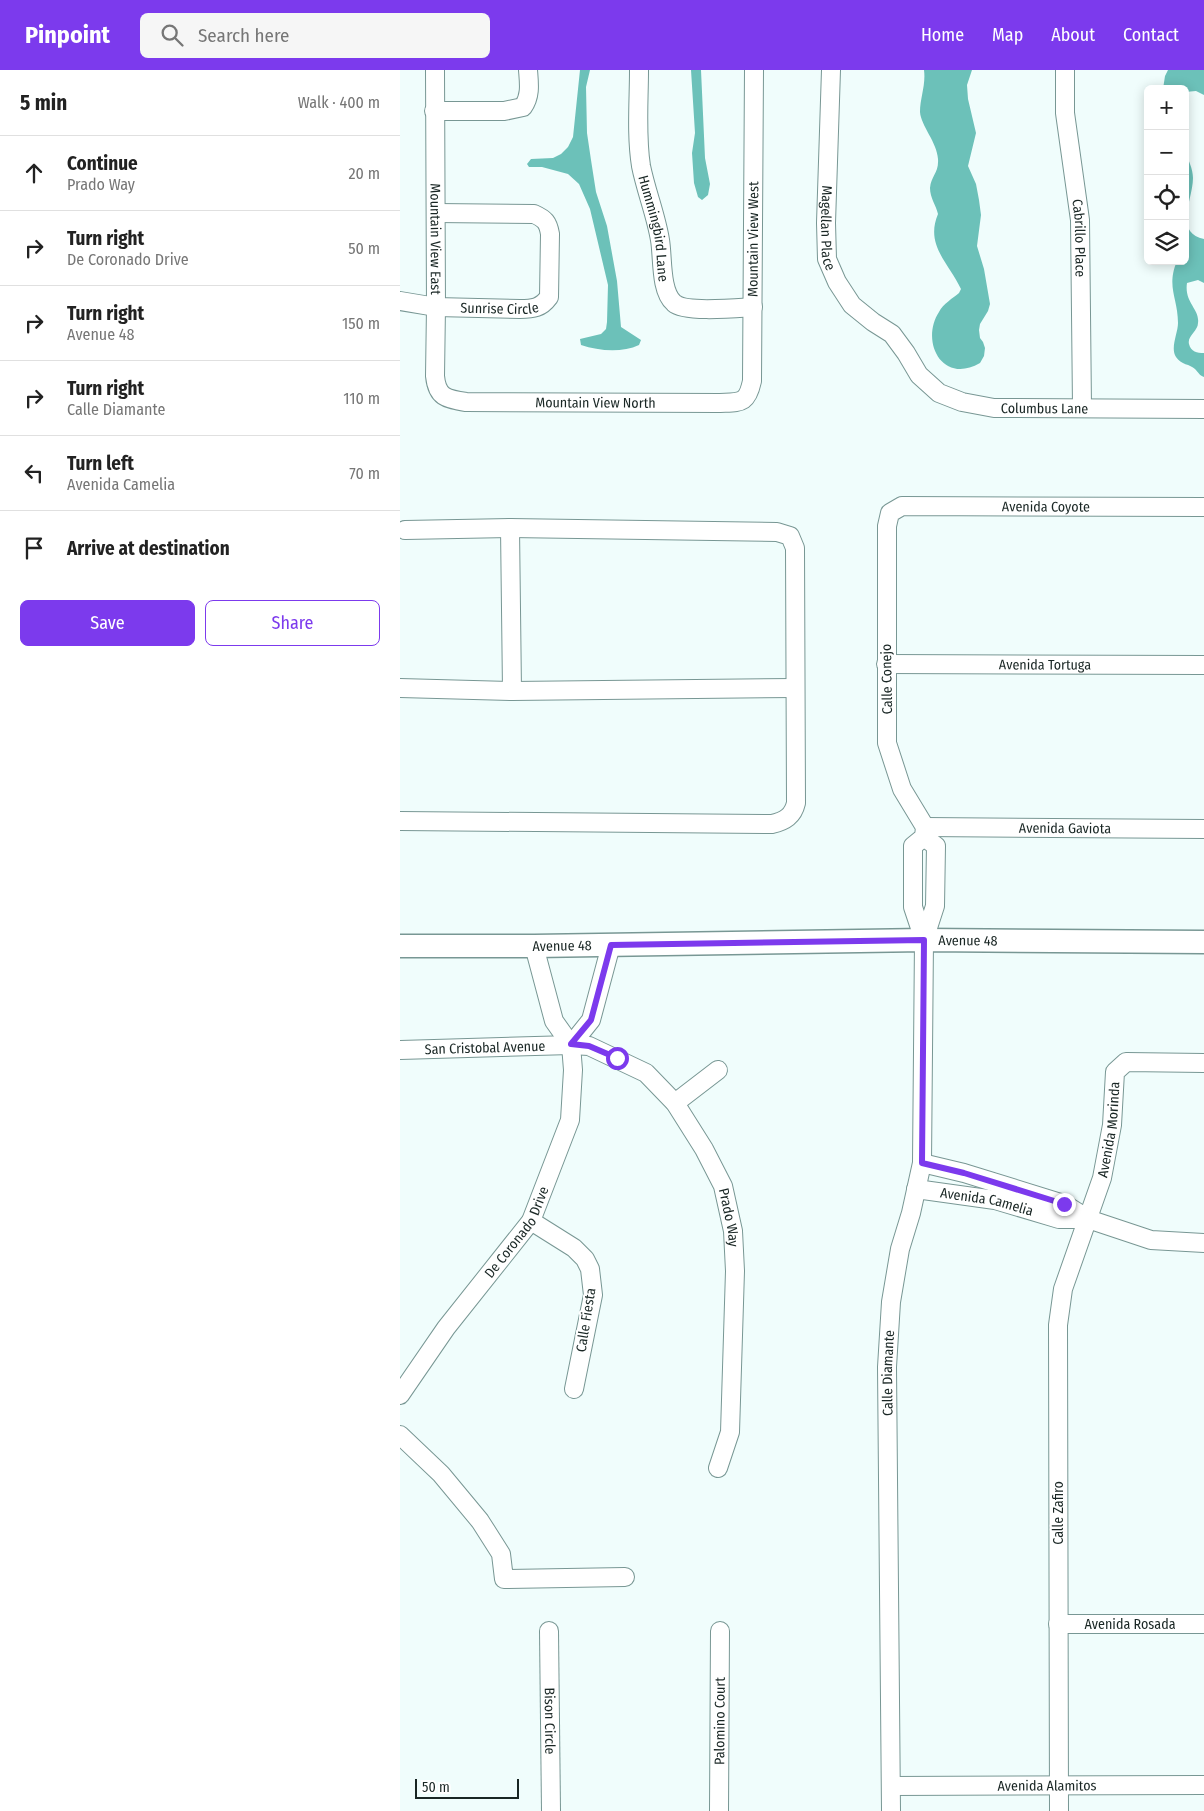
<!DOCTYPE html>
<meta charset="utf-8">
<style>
body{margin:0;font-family:"Fira Sans Condensed",sans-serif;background:#f6f6f6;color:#222}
.controls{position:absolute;right:15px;top:15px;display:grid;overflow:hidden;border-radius:8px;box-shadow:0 2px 12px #0003}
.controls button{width:45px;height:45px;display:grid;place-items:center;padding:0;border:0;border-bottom:1px solid #e0e0e0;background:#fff;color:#222;font:25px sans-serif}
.scale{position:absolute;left:15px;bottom:12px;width:104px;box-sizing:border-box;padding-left:5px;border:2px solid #192624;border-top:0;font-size:14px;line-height:18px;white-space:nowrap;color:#192624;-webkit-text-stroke:4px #fff;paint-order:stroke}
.stop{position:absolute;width:15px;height:15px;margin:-11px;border:4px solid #7c3aed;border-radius:50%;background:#fff}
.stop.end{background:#7c3aed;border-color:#fff;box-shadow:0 1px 5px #0008}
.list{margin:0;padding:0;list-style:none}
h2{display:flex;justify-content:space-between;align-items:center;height:65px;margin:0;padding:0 20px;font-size:21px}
h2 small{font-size:16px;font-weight:400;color:#767676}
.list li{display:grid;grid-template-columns:32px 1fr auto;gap:15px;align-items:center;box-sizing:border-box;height:75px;padding:0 20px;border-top:1px solid #e0e0e0}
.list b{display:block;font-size:19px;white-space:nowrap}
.list p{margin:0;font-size:16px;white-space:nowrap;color:#767676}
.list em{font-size:16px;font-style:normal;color:#767676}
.actions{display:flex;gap:10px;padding:15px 20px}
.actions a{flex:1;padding:11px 0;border:1px solid #7c3aed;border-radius:8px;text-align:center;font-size:18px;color:#7c3aed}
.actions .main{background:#7c3aed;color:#fff}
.icon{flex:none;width:28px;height:28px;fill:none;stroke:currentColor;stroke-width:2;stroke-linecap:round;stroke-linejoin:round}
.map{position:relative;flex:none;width:804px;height:1741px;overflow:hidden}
header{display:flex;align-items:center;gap:30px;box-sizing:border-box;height:70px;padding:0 25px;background:#7c3aed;color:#fff}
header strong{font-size:24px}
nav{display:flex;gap:28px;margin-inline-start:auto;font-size:18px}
.search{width:350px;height:45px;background:#f6f6f6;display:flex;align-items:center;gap:12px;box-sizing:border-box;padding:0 18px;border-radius:8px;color:#767676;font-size:19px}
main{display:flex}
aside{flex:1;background:#fff}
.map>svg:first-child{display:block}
</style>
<header>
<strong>Pinpoint</strong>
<div class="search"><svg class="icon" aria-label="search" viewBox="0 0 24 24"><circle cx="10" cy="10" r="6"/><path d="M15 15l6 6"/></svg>Search here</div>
<nav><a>Home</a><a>Map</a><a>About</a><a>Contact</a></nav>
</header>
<main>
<aside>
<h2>5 min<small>Walk · 400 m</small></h2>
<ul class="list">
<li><svg class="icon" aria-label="ahead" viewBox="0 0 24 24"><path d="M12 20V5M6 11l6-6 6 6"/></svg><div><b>Continue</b><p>Prado Way</p></div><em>20 m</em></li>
<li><svg class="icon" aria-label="right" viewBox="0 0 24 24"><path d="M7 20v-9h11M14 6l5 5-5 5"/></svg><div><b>Turn right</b><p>De Coronado Drive</p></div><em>50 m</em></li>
<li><svg class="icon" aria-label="right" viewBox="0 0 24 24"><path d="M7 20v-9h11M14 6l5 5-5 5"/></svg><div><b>Turn right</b><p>Avenue 48</p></div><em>150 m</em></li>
<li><svg class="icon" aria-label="right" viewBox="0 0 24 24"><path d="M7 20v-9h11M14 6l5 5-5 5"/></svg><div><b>Turn right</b><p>Calle Diamante</p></div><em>110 m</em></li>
<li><svg class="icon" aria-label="left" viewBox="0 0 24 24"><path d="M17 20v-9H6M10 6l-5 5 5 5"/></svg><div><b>Turn left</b><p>Avenida Camelia</p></div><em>70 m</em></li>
<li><svg class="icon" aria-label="arrive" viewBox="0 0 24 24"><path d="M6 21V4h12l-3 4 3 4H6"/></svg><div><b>Arrive at destination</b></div></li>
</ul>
<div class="actions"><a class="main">Save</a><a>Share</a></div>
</aside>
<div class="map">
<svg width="804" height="1741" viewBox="0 0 804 1741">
<rect width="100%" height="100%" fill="#f0fdfc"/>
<path fill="#6cc1b9" d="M180 0H190L186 17 187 63 191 90 196 122 207 156 217 211 221 257 241 270 239 275C222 283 199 281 181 275L180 269 201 264 206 259 207 252 208 215 190 139 179 114 168 104 142 97H129L127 94 131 89 153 88 161 84 168 77 173 67Z
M291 0H301L305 88 310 114 308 125 302 130 298 127 294 113 292 83 295 63Z
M524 0H572L567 15 568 29 576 63 568 96 576 114 579 130 581 145 577 176 584 199 590 234 588 241 580 254 579 260 580 268 583 272 585 278 584 286 580 293C542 315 520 271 539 242 543 234 553 228 559 223L561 219C548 192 525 175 538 144 536 135 530 128 530 118 531 106 539 103 538 89 537 72 521 56 520 42 520 28 526 15 524 0Z
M768 0H804V25L796 21 785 22V19H763L765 6Z
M785 81C788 89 793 99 793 108 793 130 773 162 804 169V213L798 210 787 213C784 233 800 239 798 253 798 261 787 266 789 274 791 282 797 283 804 283V307C799 305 799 303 795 299 790 294 781 295 776 287 770 278 778 263 778 253 778 228 766 217 777 191H785Z"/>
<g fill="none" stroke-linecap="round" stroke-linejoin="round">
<g stroke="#789794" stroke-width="20">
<g id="minor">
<path id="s1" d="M35 0 36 237 35 306C37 327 46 329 66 332L320 333C341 332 347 334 352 311L354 0"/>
<path id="s2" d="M239 0C239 31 236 65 241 96 246 121 256 145 260 170 263 187 260 221 274 233 285 243 337 238 353 237"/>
<path id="s3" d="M431 0 426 153 427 189 437 212 452 235 473 252 492 264 506 283 519 305 539 323 562 332 594 338 804 339"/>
<path id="s4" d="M665 0V43L680 150 682 337"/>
<path d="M34 41H104L123 37C131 26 129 13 128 0"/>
<path id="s5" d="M0 231 36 237 120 239C133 239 141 238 149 227L150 164C148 152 145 149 134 144L36 143"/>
<path d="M110 458 112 621"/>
<path id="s6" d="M486 594 804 595"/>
<path d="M0 618 112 621 395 618"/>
<path d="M0 751 372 754C385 751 393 746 396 733L395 478 390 466 377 462 110 458 5 460"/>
<path id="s7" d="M525 757 804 759"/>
<path id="s8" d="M524 870 513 837V776L524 767 525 757 502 719 487 673V456L490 443 502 436 804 437"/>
<path d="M171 975 191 950 211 875"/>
<path id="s9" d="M0 980 171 975 189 976 246 1003 275 1033 304 1079 323 1116 333 1161 335 1201 330 1362 318 1398"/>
<path d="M275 1033 318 1000"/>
<path d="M522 1093 564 1103 664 1134 688 1149 751 1170 804 1173"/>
<path id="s10" d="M516 1119 595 1130 659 1149H688"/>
<path d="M131 1151 174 1178 185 1189 190 1199 193 1225 174 1319"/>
<path id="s11" d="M0 1325 46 1258 131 1151 170 1050 173 1000 171 975 154 951 134 876"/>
<path d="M0 1365 41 1404 80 1451 101 1484 104 1509 225 1507"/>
<path id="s12" d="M658 1554H804"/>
<path id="s13" d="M149 1561 151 1741"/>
<path id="s14" d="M491 1716 804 1715"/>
<path id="s15" d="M319 1741 320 1561"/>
<path id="s16" d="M491 1741 487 1297 491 1232 500 1179 511 1143 522 1093 524 870 535 836 536 776 524 767"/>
<path id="s17" d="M659 1741 658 1255 663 1219 702 1108 712 1055 715 1002 726 992 804 993"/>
</g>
</g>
<g stroke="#789794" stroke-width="25">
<g id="major">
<path id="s18" d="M0 876H134L524 870 804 872"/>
</g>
</g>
<use href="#minor" stroke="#fff" stroke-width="18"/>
<use href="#major" stroke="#fff" stroke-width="22"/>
</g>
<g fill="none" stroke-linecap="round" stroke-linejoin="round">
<path stroke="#7c3aed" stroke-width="6" d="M217 988 189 976 171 974 191 950 211 875 524 870 522 1093 564 1103 664 1134"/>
</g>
<g text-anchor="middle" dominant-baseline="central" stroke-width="4" stroke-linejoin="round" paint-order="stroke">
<g font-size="14" fill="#192624" stroke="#fff">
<text stroke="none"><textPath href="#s3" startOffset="158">Magellan Place</textPath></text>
<text stroke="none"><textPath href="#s2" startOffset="160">Hummingbird Lane</textPath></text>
<text stroke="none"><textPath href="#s4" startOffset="169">Cabrillo Place</textPath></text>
<text stroke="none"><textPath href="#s1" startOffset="169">Mountain View East</textPath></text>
<text stroke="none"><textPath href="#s1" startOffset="792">Mountain View West</textPath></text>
<text stroke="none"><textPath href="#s5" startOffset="100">Sunrise Circle</textPath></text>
<text stroke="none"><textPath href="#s1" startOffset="481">Mountain View North</textPath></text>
<text stroke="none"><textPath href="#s3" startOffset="475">Columbus Lane</textPath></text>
<text stroke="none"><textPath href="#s8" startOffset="601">Avenida Coyote</textPath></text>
<text stroke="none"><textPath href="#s6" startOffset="159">Avenida Tortuga</textPath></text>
<text transform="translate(487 609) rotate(-91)">Calle Conejo</text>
<text stroke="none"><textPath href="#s7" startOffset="140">Avenida Gaviota</textPath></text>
<text stroke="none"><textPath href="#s18" startOffset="568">Avenue 48</textPath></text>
<text stroke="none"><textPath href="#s18" startOffset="162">Avenue 48</textPath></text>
<text stroke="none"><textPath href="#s9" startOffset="85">San Cristobal Avenue</textPath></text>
<text stroke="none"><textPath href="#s17" startOffset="689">Avenida Morinda</textPath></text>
<text stroke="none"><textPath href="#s10" startOffset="72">Avenida Camelia</textPath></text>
<text stroke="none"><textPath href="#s9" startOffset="422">Prado Way</textPath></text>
<text stroke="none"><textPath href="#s11" startOffset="201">De Coronado Drive</textPath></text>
<text transform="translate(186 1250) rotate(-81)">Calle Fiesta</text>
<text stroke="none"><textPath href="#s16" startOffset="438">Calle Diamante</textPath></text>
<text transform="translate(658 1443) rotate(-90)">Calle Zafiro</text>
<text stroke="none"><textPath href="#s12" startOffset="72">Avenida Rosada</textPath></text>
<text stroke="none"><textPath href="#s13" startOffset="90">Bison Circle</textPath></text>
<text stroke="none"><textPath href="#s15" startOffset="90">Palomino Court</textPath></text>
<text stroke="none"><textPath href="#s14" startOffset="156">Avenida Alamitos</textPath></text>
</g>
</g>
</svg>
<div class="controls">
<button>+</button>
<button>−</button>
<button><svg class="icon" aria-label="locate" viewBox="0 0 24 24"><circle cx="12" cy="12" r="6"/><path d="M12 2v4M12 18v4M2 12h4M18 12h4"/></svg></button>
<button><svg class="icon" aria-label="layers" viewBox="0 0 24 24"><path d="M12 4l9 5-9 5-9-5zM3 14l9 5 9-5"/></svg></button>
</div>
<div class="scale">50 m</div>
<div class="stop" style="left:217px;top:988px"></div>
<div class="stop end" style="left:664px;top:1134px"></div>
</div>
</main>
